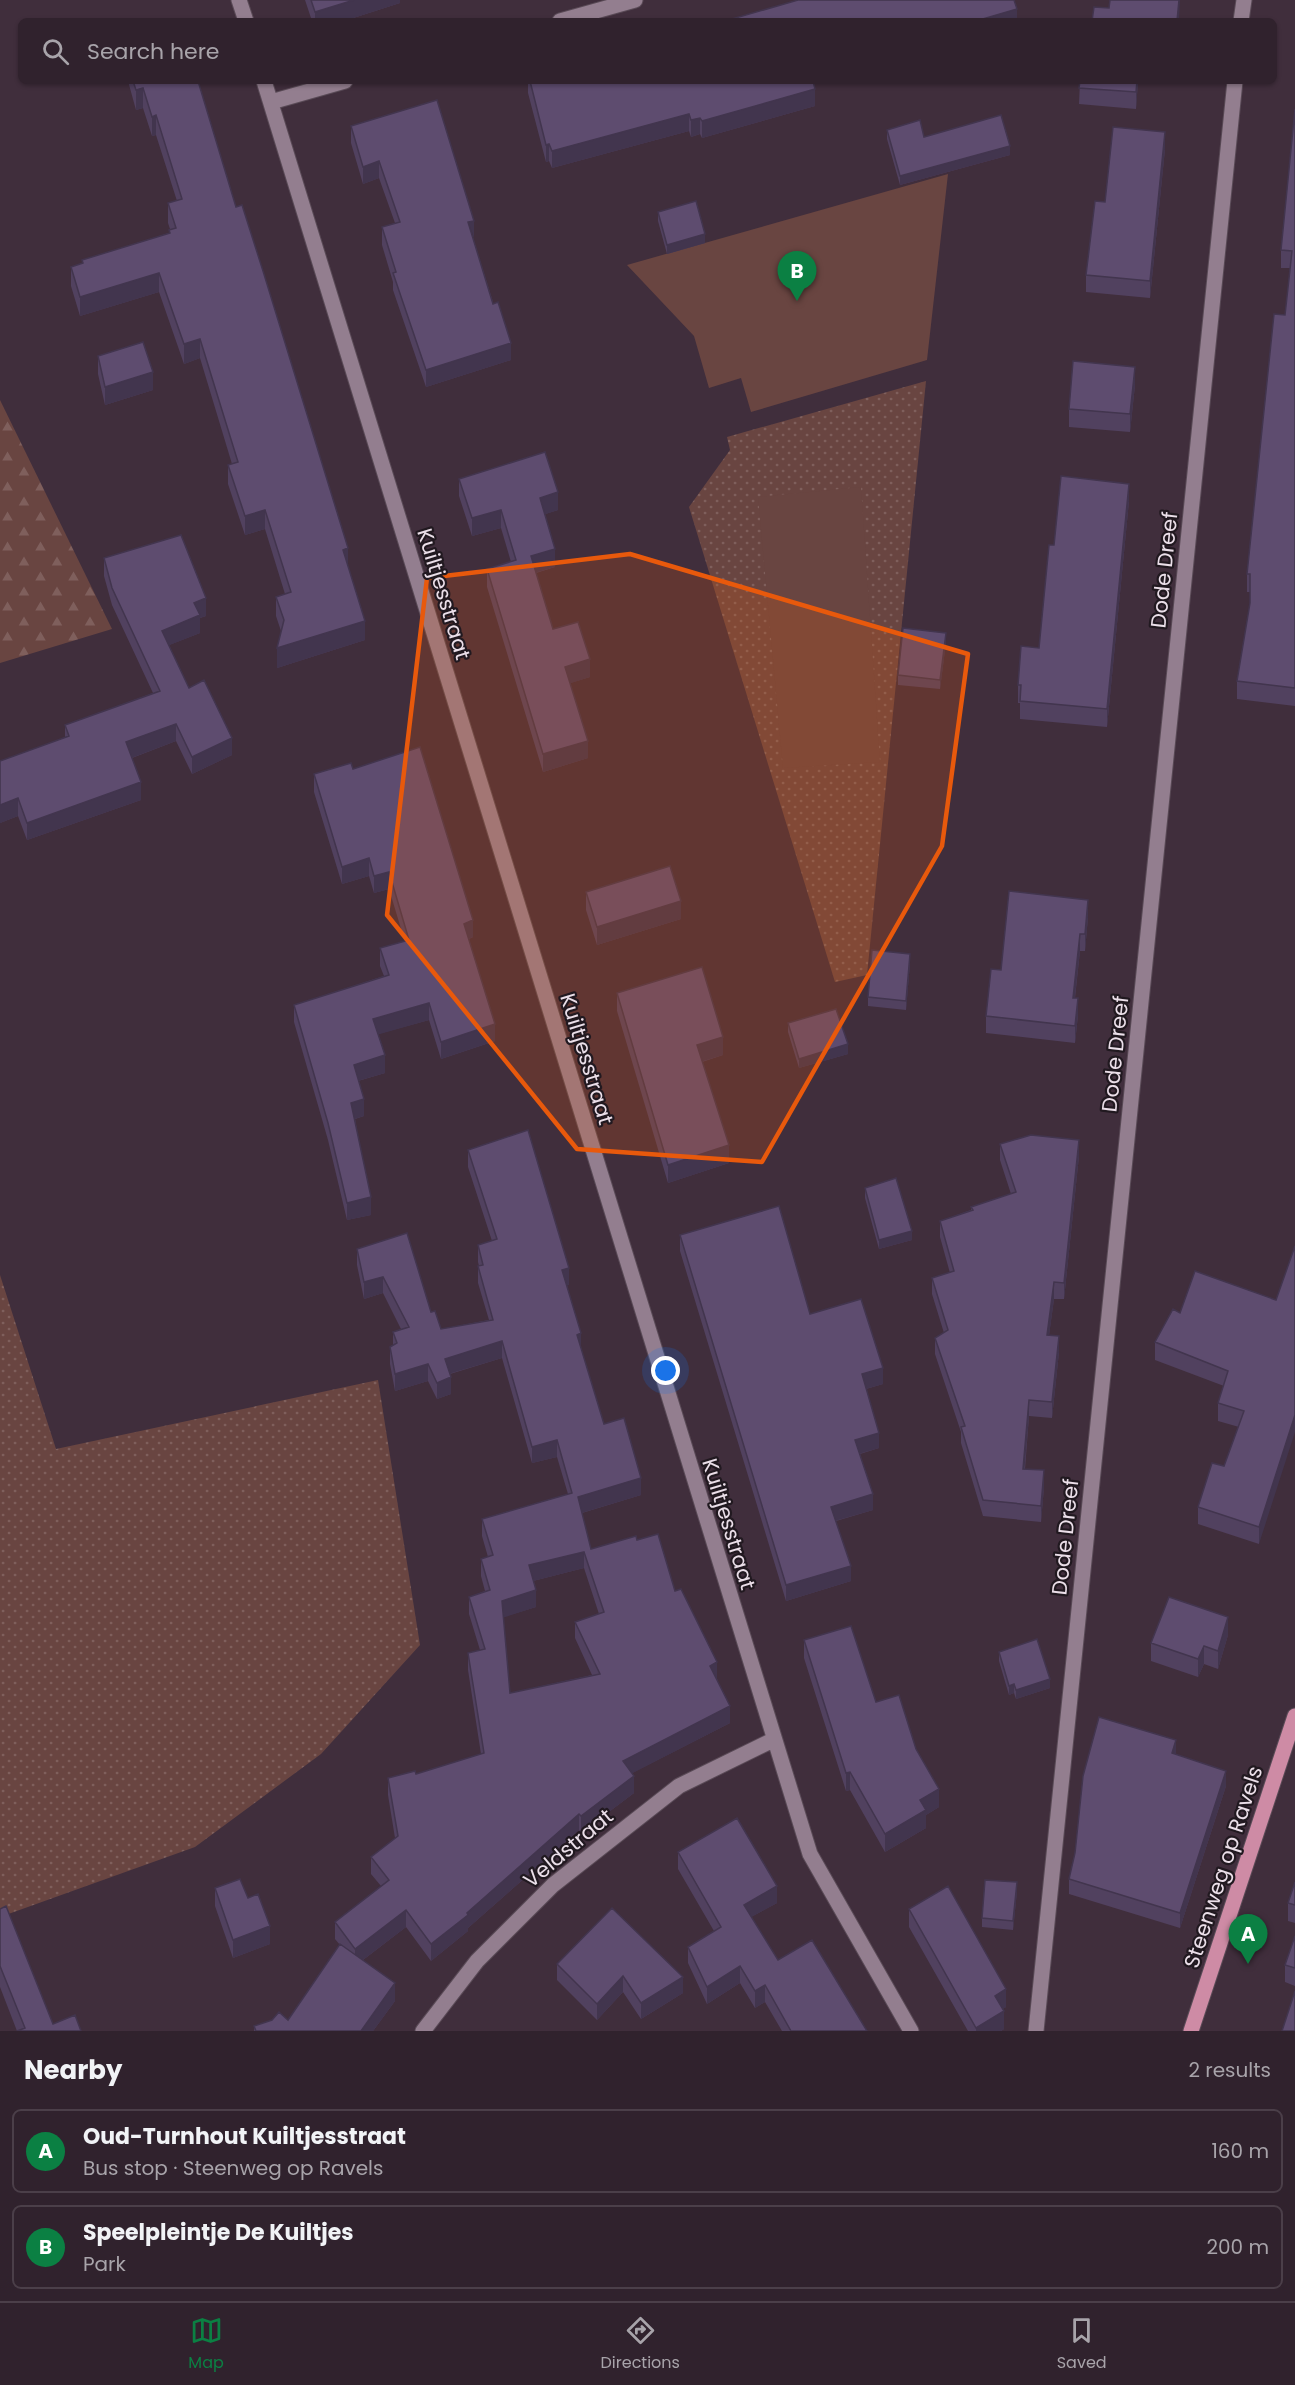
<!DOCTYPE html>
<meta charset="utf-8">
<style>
body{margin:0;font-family:Poppins,sans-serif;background:#382a35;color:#f1f3f6}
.you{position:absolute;left:666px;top:1371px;width:21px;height:21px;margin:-15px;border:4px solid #fff;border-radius:50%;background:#1a73e8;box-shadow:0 0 0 9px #1a73e833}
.badge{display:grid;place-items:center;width:39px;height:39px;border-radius:50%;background:#0b8043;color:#fff;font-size:20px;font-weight:700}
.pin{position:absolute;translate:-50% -50px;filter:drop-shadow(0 2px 3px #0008)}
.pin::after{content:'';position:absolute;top:32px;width:21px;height:18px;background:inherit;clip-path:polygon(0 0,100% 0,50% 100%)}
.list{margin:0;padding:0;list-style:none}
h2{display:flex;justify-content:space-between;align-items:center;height:78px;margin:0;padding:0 24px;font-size:26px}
h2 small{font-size:20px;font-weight:400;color:#a8a4aa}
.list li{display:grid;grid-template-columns:39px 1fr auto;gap:18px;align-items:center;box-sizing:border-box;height:84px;margin:0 12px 12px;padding:0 12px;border:2px solid #4b3f49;border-radius:9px}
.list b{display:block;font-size:22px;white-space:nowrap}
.list p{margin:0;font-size:20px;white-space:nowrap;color:#a8a4aa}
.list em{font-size:20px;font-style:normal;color:#a8a4aa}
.icon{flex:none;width:33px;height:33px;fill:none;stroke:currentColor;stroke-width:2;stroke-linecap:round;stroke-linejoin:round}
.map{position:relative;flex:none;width:1295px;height:2031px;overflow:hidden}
.search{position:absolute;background:#30222d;box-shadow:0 2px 4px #0004;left:18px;right:18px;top:18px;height:66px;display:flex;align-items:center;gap:15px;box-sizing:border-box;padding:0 21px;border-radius:9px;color:#a8a4aa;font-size:22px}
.sheet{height:270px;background:#30222d}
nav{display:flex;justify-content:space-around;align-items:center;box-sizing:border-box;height:84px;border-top:2px solid #4b3f49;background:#30222d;font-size:16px;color:#a8a4aa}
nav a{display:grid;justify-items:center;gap:3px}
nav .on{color:#0b8043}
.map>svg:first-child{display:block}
</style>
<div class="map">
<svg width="1295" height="2031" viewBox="0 0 1295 2031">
<defs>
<pattern id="grass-dots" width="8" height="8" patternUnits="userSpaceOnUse" patternTransform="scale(1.5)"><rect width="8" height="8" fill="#694541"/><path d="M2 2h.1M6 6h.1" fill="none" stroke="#7f5f5c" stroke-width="1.8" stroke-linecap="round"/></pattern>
<pattern id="forest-firs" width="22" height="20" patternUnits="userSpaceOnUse" patternTransform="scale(1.5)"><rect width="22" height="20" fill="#694541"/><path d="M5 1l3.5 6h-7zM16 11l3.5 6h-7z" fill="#7f5f5c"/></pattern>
</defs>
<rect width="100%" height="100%" fill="#402e3c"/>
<path fill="url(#grass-dots)" d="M926 381 867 975 835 982 689 507 730 450 727 437Z
M0 1275 56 1449 378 1380 420 1645 321 1754 195 1847 0 1917Z"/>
<path fill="url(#forest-firs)" d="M0 400 112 629 0 663Z"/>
<path fill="#694541" d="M948 174 927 360 751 412 741 378 709 388 694 336 627 265Z
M861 487 880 762 783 768 758 497Z"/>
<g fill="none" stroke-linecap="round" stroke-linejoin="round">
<g stroke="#594a56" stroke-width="17">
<path id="minor" d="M239 0 246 21
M560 21 635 0
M1241 21 1244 0
M264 81 810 1854 911 2031
M271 102 345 81
M423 2031 477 1961 553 1885 679 1786 773 1740
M1036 2031 1235 81"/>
</g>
<g stroke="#594a56" stroke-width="17">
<path id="major" d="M1191 2031 1295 1716"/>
</g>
<use href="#minor" stroke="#937e8f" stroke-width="15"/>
<use href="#major" stroke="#ce8ba5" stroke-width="15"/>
</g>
<path fill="#51415f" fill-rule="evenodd" d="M305 0H400V3L344 21H312Z
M128 81H198L236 207 348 566 365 640 277 668 281 631 276 616V597L285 594 265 529 245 535 228 484V465L232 464 200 358 184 364 159 292 80 316 71 286V267L82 263V260L169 233V230L170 229 168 223V203L177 201 156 135 152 136 143 108 136 110Z
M528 81H530L815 106 702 138 700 134 691 137 689 131 552 168 549 161 546 162 528 93Z
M1080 81H1138L1136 109 1079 104Z
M1295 109V706L1237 699V681L1250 603V592H1247V574L1285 315 1290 268H1281V250Z
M351 126 473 238 511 360 426 387 393 290V282L382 245V227L395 223 379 178 363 184 351 143Z
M887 130 924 137 1010 155 900 185 887 139Z
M1165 149 1150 298 1086 292V275L1105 202Z
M658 212 705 243 667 254 658 221Z
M98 356 153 390 105 405 98 374Z
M1135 385 1130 432 1069 427V409Z
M459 479 558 510 545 514 555 567 536 573 553 629 590 677 570 683 588 758 543 772 487 587V569L511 562 501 528 472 536 459 496Z
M1129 501 1107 727 1020 719V703H1018V685L1039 648 1054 545Z
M104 558 206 616 200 618V633L169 645 189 688 232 755 192 774 176 741 132 758 141 800 27 840 18 816 0 823 65 738V725L153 693 112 605 104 576Z
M946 642 940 689 898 685V675Z
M353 769 473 937 469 939 495 1041 441 1059 429 1020 378 1034 385 1073 358 1081 364 1116 355 1119 371 1215 347 1220 328 1140 294 1022V1005L384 976 380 966V948L405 942 389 889 374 893 369 876 342 884 314 792V774Z
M586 892 681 919 597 945 586 910Z
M1088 917 1085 951H1080L1075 998 1078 1015 1075 1043 986 1033V1016L1001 970Z
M910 963 906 1010 868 1006V997Z
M617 993 723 1055 702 1062 729 1163 668 1183 617 1011Z
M788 1023 848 1054 799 1068 788 1032Z
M1000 1144 1079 1156 1064 1299H1054L1049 1335 1059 1352 1052 1418 1029 1416 1025 1469 1044 1487 1041 1522 983 1516 961 1443V1432L935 1354V1338L944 1333 932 1294V1278L950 1273 940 1237V1221L971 1210V1207L1011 1194 1000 1160Z
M468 1150 569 1285H567L581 1350 604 1424 641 1495 582 1513 591 1549 637 1540 675 1591 717 1679 730 1723 632 1773 634 1793 581 1833 579 1830 468 1928V1931L431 1961 406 1927 363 1960 395 2001 373 2031H254V2026L288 2020 340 1945 335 1939V1922L381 1886 371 1874V1857L395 1838 388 1795V1778L416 1774 481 1754 468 1670V1653L480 1650 469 1614V1597L485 1591 481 1576V1559L488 1557 482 1536V1519L568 1494 557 1457 532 1463 502 1358 450 1374 451 1394 437 1399 428 1381 395 1391 390 1364V1347L393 1345V1332L401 1329 383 1293 364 1299 357 1265V1249L431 1312 441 1329 489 1320 478 1283V1266H479L478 1262V1245L492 1241 468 1167ZM584 1568 599 1614 575 1622V1638L592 1675 510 1693 503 1617 536 1607 533 1581Z
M865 1188 912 1240 879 1249 865 1198Z
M680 1235 810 1314 883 1384 866 1389 879 1448 860 1454 873 1510 836 1521 851 1581 786 1601 680 1251Z
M1276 1300 1259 1544 1198 1524V1507L1224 1466 1239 1427 1218 1421V1403L1224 1386 1155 1360V1342L1180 1313Z
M1228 1635 1218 1669 1204 1664 1198 1677 1151 1661V1643Z
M804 1640 876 1702 916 1749 939 1807 926 1815V1828L885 1852 850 1790 846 1791 804 1658Z
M999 1652 1050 1688 1016 1699 1014 1693 1009 1695 999 1661Z
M1176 1755 1226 1786 1180 1928 1069 1894V1879Z
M678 1852 777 1903 751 1917 778 1960 867 2031H782L765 2002 755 2008 740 1983 707 2004 688 1963V1947L714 1931 678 1869Z
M1295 1882V1923L1288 1921V1903Z
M215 1888 270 1944 233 1958 215 1906Z
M1017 1891 1013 1930 982 1927V1918Z
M612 1908 683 1993 641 2019 623 1992 597 2020 557 1980V1964Z
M0 1909 53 2024 17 2031 0 1987Z
M909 1909 1006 2007 1002 2009 1004 2029 1001 2031H968L909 1927Z
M1295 1936V1986L1285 1982V1965Z"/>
<path fill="#42354e" d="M354 0H400V3L344 21H315V12Z
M1179 0H1180L1179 21H1177Z
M1017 9V21H976Z
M1137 81H1138L1136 109V92Z
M143 88V108L136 110V90Z
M815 89V106L702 138V121Z
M689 114V131L552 168V151Z
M156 115V135L152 136V117Z
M700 118V134L691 137V120Z
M1165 132V149L1150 298V281Z
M549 144V161L546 162V145Z
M1010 146V155L900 185V176Z
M379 161V178L363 184V167Z
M474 221V238L468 222Z
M705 234V243L667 254V245Z
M159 273V292L80 316V297Z
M200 339V358L184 364V344Z
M511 343V360L426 387V370Z
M1135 367V385L1130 432V414Z
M153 372V390L105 405V387Z
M1129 484V501L1107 727V709Z
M558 492V510L540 516V498Z
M265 510V529L245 535V516Z
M501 510V528L472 536V518Z
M348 548V568L343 550Z
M555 549V567L531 574V556Z
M206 598V616L200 618V633L162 648V631L194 603Z
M365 621V640L277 668V648Z
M946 633V642L940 689V680Z
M590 659V677L565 685V667Z
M176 724V741L126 760V742Z
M232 738V755L192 774V757Z
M588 741V758L543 772V754Z
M141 782V800L27 840V823Z
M18 798V816L0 823V805Z
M369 858V876L342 884V867Z
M389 872V889L374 893V876Z
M1088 900V917L1085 951V934Z
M681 901V919L597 945V927Z
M473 920V937L464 941V924Z
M1080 934V951L1073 1014V998Z
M910 954V963L906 1010V1001Z
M1078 998V1015L1075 1043V1026Z
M429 1003V1020L373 1036V1019Z
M495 1024V1041L441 1059V1042Z
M723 1037V1055L697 1063V1045Z
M848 1044V1054L799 1068V1059Z
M385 1055V1073L354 1082V1065Z
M364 1099V1116L351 1120V1103Z
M1079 1140V1156L1064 1299V1283Z
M729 1145V1163L668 1183V1165Z
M371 1197V1215L347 1220V1203Z
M912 1231V1240L879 1249V1240Z
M569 1268V1285L562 1286V1270Z
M383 1277V1293L364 1299V1282Z
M1054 1282V1299L1047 1351V1335Z
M581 1333V1350L577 1335Z
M1059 1336V1352L1052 1418V1402Z
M502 1341V1358L445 1375V1359Z
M428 1364V1381L395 1391V1374Z
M883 1368V1384L862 1390V1374Z
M451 1377V1394L437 1399V1383Z
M1029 1400V1416L1023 1485V1469Z
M1295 1415V1432L1259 1544V1527Z
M879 1433V1448L855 1455V1440Z
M557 1440V1457L532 1463V1447Z
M1044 1470V1487L1041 1522V1506Z
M641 1478V1495L578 1514V1497Z
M873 1494V1510L831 1522V1507Z
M584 1552V1568L529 1582V1565Z
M851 1566V1581L786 1601V1585Z
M536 1590V1607L502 1618V1601Z
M1228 1617V1635L1218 1669V1651Z
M1204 1646V1664L1198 1677V1659Z
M717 1662V1679L710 1682V1666Z
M1050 1679V1688L1016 1699V1690Z
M1014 1684V1693L1009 1695V1686Z
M730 1706V1723L623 1778V1761Z
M1176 1740V1755L1172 1753Z
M1226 1771V1786L1180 1928V1913Z
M850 1772V1790L846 1791V1773Z
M634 1776V1793L581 1833V1816Z
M939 1789V1807L926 1815V1828L885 1852V1834L920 1800Z
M579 1814V1830L468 1928V1931L431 1961V1944Z
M1017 1882V1891L1013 1930V1921Z
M777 1886V1903L744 1921V1905Z
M406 1910V1927L355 1966V1949Z
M270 1926V1944L233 1958V1940Z
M740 1966V1983L707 2004V1987Z
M623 1976V1992L597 2020V2004Z
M683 1977V1993L641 2019V2003Z
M395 1983V2001L373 2031H361Z
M765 1985V2002L755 2008V1991Z
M1006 1989V2007L995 2014V1996Z
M1004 2011V2029L1001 2031H976V2028Z"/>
<path fill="#5e4c6f" stroke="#42354e" stroke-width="1.5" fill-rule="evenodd" d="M311 0H354L315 12Z
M798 0H1014L1017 9 976 21H725Z
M1110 0H1179L1177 21H1092L1094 7 1109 8Z
M133 81H198L236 207 242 205 263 271 348 548 343 550 365 621 277 648 284 620 276 597 291 592 265 510 245 516 228 465 238 462 200 339 184 344 159 273 80 297 71 267 83 263 82 260 170 233 169 230 176 228 168 203 182 199 156 115 152 117 143 88 136 90Z
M530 81H813L815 89 702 121 700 118 691 120 689 114 552 151 549 144 546 145Z
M1080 81H1137L1136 92 1079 88Z
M437 100 474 221 468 222 493 304 498 302 511 343 426 370 393 273 396 272 382 227 400 222 379 161 363 167 351 126Z
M1295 109V688L1237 681 1250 603V574H1247L1274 314 1285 315 1292 251 1281 250Z
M1001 115 1010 146 900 176 887 130 920 120 924 137Z
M1113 127 1165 132 1150 281 1086 275 1095 201 1105 202Z
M696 201 705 234 667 245 658 212Z
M143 342 153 372 105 387 98 356Z
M1073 361 1135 367 1130 414 1069 409Z
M545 452 558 492 540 498 555 549 531 556 553 629 578 622 590 659 565 667 588 741 543 754 487 569 516 560 501 510 472 518 459 479Z
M1061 476 1129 484 1107 709 1020 701 1021 685H1018L1021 646 1039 648 1049 545H1054Z
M181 535 206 598 194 603 200 615 162 631 189 688 204 680 232 738 192 757 176 724 126 742 141 782 27 823 18 798 0 805V761L69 736 65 725 160 691 112 588 104 558Z
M903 628 946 633 940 680 898 675Z
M420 747 473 920 464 924 495 1024 441 1042 429 1003 373 1019 385 1055 354 1065 364 1099 351 1103 371 1197 347 1203 328 1123 294 1005 389 975 380 948 409 940 389 872 374 876 369 858 342 867 314 774 351 763 353 769Z
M670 866 681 901 597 927 586 892Z
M1009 891 1088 900 1085 934H1080L1073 998H1078L1075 1026 986 1016 991 969 1001 970Z
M872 950 910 954 906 1001 868 997Z
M702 967 723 1037 697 1045 729 1145 668 1165 617 993Z
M836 1009 848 1044 799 1059 788 1023Z
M528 1130 569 1268 562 1270 581 1333 577 1335 604 1424 624 1418 641 1478 578 1497 591 1549 636 1536 637 1540 658 1534 675 1591 681 1589 717 1662 710 1666 730 1706 623 1761 634 1776 581 1816 579 1814 467 1913 468 1915 431 1944 406 1910 355 1949 335 1922 389 1880 371 1857 398 1836 388 1778 415 1771 416 1774 484 1753 468 1653 485 1649 469 1597 490 1590 481 1559 493 1555 482 1519 572 1493 557 1440 532 1447 502 1341 445 1359 451 1377 437 1383 428 1364 395 1374 390 1347 397 1343 393 1332 409 1327 383 1277 364 1282 357 1249 407 1233 431 1312 435 1311 441 1329 493 1320 478 1266 483 1265 478 1245 497 1239 468 1150ZM584 1552 604 1612 575 1622 600 1674 510 1693 502 1601 536 1590 529 1565Z
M1031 1135 1079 1140 1064 1283 1054 1282 1047 1335 1059 1336 1052 1402 1029 1400 1023 1469 1044 1470 1041 1506 983 1500 961 1427 965 1426 935 1338 948 1330 932 1278 954 1271 940 1221 973 1210 971 1207 1016 1192 1000 1144Z
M896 1178 912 1231 879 1240 865 1188Z
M779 1206 810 1314 861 1299 883 1368 862 1374 879 1433 855 1440 873 1494 831 1507 851 1566 786 1585 680 1235Z
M1295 1246V1415L1259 1527 1198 1507 1212 1463 1224 1466 1244 1411 1218 1403 1228 1371 1155 1342 1173 1309 1180 1313 1195 1271 1276 1300Z
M1169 1597 1228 1617 1218 1651 1204 1646 1198 1659 1151 1643Z
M851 1626 876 1702 899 1695 916 1749 939 1789 920 1800 926 1810 885 1834 850 1772 846 1773 804 1640Z
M1037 1639 1050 1679 1016 1690 1014 1684 1009 1686 999 1652Z
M1099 1717 1176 1740 1172 1753 1226 1771 1180 1913 1069 1879 1075 1853 1083 1776Z
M737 1818 777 1886 744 1905 778 1960 812 1940 867 2031H791L765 1985 755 1991 740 1966 707 1987 688 1947 721 1927 678 1852Z
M240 1879 248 1898 258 1894 270 1926 233 1940 215 1888Z
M985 1880 1017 1882 1013 1921 982 1918Z
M1295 1882V1905L1288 1903Z
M948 1886 1006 1989 995 1996 1004 2011 976 2028 909 1909Z
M6 1906 53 2024 75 2015 81 2031H17L25 2028 0 1966V1909Z
M612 1908 683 1977 641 2003 623 1976 597 2004 557 1964Z
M1295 1936V1968L1285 1965Z
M340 1944 395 1983 361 2031H256L254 2026 272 2020 279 2012 288 2020Z
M1295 1991V2031H1282Z"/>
<path fill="#e8590c" fill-opacity="0.2" stroke="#e8590c" stroke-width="4.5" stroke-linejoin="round" d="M630 554 968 654 942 846 762 1162 577 1149 387 915 427 578Z"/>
<g text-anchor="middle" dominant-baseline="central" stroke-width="4.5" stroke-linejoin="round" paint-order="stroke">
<g font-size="21" fill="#ebdfe9" stroke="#211920">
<text transform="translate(1164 570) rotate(-84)">Dode Dreef</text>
<text transform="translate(444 594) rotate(73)">Kuiltjesstraat</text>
<text transform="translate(1115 1054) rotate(-84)">Dode Dreef</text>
<text transform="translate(587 1059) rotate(73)">Kuiltjesstraat</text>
<text transform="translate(729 1524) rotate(73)">Kuiltjesstraat</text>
<text transform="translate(1065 1537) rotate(-84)">Dode Dreef</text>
<text transform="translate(568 1848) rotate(-40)">Veldstraat</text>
<text transform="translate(1223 1867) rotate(-72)">Steenweg op Ravels</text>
</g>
</g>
</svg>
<div class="you"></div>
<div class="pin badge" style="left:1248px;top:1964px">A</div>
<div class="pin badge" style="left:797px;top:301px">B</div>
<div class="search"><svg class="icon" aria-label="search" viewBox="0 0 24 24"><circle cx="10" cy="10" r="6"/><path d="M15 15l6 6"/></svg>Search here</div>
</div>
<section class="sheet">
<h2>Nearby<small>2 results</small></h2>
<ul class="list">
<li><span class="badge">A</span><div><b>Oud-Turnhout Kuiltjesstraat</b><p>Bus stop · Steenweg op Ravels</p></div><em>160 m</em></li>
<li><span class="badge">B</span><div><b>Speelpleintje De Kuiltjes</b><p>Park</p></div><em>200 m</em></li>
</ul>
</section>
<nav>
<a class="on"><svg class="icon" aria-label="map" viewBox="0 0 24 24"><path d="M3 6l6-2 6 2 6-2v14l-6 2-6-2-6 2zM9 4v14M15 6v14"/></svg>Map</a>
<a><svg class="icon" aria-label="directions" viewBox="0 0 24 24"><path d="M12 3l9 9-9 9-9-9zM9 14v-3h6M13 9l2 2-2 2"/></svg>Directions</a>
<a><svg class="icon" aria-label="saved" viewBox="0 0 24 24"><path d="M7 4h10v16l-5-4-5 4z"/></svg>Saved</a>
</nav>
